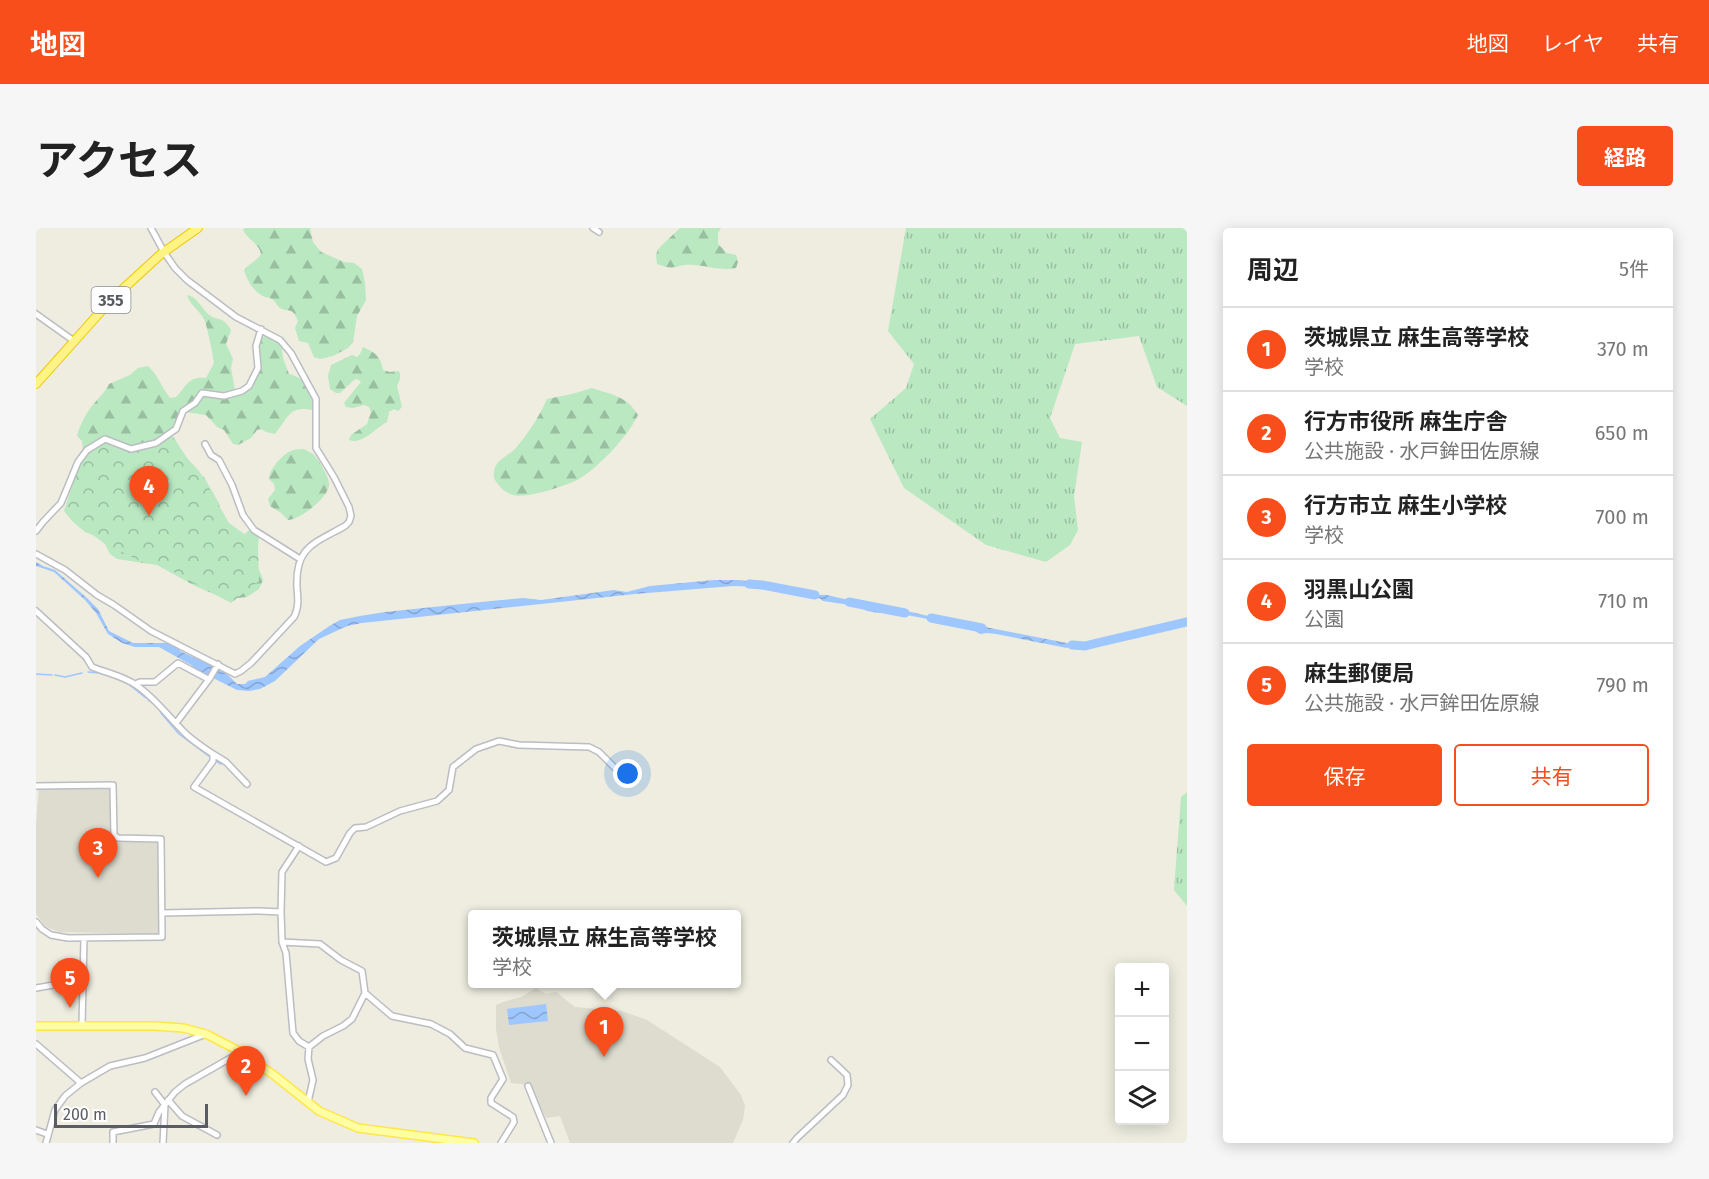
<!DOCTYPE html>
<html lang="ja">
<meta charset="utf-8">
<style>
body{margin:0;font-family:"Fira Sans","Noto Sans JP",sans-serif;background:#f6f6f6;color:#222}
.controls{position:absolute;right:18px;bottom:18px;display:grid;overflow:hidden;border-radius:6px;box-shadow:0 3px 15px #0003}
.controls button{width:54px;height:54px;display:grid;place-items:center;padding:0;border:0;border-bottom:2px solid #e0e0e0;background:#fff;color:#222;font:30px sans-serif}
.scale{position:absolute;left:18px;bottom:15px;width:154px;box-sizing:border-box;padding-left:6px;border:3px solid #595c63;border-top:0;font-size:16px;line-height:21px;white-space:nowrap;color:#595c63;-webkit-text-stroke:4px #fff;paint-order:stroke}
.you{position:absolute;left:592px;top:546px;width:21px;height:21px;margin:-15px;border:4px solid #fff;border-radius:50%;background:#1a73e8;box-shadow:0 0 0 9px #1a73e833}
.badge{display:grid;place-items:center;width:39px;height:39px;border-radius:50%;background:#f84e1b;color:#fff;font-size:20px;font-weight:700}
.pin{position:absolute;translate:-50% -50px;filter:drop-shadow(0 2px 3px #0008)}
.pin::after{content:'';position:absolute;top:32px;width:21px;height:18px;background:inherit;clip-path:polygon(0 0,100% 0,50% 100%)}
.popup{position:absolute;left:432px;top:682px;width:273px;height:78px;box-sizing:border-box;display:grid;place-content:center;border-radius:6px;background:#fff;filter:drop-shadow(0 2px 4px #0005);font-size:20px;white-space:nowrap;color:#767676}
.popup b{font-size:22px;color:#222}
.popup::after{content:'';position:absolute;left:50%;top:100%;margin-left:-12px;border:12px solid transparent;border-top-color:#fff}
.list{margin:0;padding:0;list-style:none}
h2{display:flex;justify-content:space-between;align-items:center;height:78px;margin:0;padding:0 24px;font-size:26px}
h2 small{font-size:20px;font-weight:400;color:#767676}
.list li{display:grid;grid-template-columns:39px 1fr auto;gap:18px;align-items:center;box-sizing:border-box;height:84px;padding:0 24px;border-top:2px solid #e0e0e0}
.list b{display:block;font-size:22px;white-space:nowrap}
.list p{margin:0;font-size:20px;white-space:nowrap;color:#767676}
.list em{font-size:20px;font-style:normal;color:#767676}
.actions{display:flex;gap:12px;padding:18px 24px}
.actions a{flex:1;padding:14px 0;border:2px solid #f84e1b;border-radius:6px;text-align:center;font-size:21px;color:#f84e1b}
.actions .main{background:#f84e1b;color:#fff}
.icon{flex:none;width:33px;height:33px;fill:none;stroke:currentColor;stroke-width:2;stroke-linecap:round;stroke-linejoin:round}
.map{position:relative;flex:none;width:1151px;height:915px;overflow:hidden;border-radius:6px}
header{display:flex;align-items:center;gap:36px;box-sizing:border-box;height:84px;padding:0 30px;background:#f84e1b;color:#fff}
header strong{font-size:28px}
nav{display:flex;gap:33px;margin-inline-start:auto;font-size:21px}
.intro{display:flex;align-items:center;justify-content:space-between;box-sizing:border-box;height:144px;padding:0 36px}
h1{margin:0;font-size:42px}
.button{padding:15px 27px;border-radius:6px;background:#f84e1b;color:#fff;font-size:21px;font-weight:700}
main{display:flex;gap:36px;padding:0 36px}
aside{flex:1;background:#fff;border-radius:6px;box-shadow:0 3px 15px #0003}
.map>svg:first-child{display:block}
</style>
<header>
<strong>地図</strong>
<nav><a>地図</a><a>レイヤ</a><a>共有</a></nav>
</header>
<div class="intro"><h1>アクセス</h1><a class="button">経路</a></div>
<main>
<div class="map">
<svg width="1151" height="915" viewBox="0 0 1151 915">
<defs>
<pattern id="grass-tufts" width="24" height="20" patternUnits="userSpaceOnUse" patternTransform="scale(1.5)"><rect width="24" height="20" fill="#b9e8c1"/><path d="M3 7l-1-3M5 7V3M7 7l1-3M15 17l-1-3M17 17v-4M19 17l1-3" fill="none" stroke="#99bfa0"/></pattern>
<pattern id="forest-firs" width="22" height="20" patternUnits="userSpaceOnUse" patternTransform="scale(1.5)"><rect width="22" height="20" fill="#b9e8c1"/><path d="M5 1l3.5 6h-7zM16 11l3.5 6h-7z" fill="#99bfa0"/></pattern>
<pattern id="park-crowns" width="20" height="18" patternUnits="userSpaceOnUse" patternTransform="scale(1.5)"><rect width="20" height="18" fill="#b9e8c1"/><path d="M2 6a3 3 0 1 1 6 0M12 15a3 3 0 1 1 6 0" fill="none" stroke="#99bfa0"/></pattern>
<pattern id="water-waves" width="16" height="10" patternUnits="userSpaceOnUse" patternTransform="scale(1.5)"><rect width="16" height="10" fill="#9ec6ff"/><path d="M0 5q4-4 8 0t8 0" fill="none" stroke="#84a4d2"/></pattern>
</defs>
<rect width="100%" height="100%" fill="#eeede0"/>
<path fill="#dddccf" d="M75 559 77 613 125 614 124 706 23 704 9 698 0 686V596L3 560Z
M500 760 510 766 520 764 539 779 586 783 611 792 684 839 705 867 709 878 707 892 697 915H534L524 888 510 890 494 857 475 855 463 819 460 801V777L467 774 485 769Z"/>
<path fill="url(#grass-tufts)" d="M870 0H1151V178L1121 159 1103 108 1039 116 1014 190 1024 210 1046 214 1038 268 1042 302 1034 317 1010 334 950 317 868 260 834 191 870 160 878 136 852 103Z
M1151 564V678L1138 662 1145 569Z"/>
<path fill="url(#forest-firs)" d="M209 0H274L277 14 285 24 308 34 318 35 326 41 329 55 330 72 321 88 317 114 312 120 297 128 284 131 278 129 272 115 263 113 259 100 262 93C256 78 253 85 244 80 241 78 240 74 237 72 233 69 234 70 229 69 218 65 211 52 208 42 213 36 221 33 225 26 223 15 212 12 207 2Z
M644 0H685L682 5V16L691 25 700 27 702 34 700 40C685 43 673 38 658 37 641 35 641 44 621 36L620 27 622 21Z
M151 67C161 69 165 79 172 86 181 94 187 87 195 102L190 116 197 131 195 140 199 162 209 165C230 149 220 132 225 111L228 108 245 115 247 130 253 146C270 150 276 163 279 180L276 182C253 177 252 190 239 206L230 204 225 201 221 202 215 210 202 217 197 216 188 202 181 199 170 187 149 184 130 212 168 249 184 277 181 288 206 309 214 301 223 310 221 324 222 341 225 346 227 352 223 361 211 369 190 371 161 359 121 337 81 331 74 326 69 316 57 307 49 304 36 293 28 283 47 224 46 213 41 208C44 196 52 181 61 172 66 166 70 163 73 156L94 147 102 140 112 138C123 149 125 158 134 170L140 169C151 158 152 148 170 150L178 135C178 131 170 93 168 91 163 82 154 77 151 67Z
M327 119C339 124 345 129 347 142L354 144 362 143 364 145V151L361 158 366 179 362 183 358 181 353 184 351 194C339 200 327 217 313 212L315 207 331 196 335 184 333 179 328 177 317 180 310 179 308 175 325 154 323 152 319 151 304 165H300L294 161 292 148 295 137 316 127 321 129 324 126Z
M556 160C576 167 591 168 602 187 592 208 563 239 543 251 530 258 490 271 477 267 471 265 465 261 462 256 459 253 457 249 458 244 459 232 472 228 479 221 492 206 503 189 511 171L536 166Z
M268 221C271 223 274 224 277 226 281 229 293 249 293 255 295 268 264 292 252 292L245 285 234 278 232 271 239 262 238 256 233 251C233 241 248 224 258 222 261 221 264 221 268 221Z"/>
<path fill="url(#park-crowns)" d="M136 207 151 230 163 243 193 295 222 316 223 353 195 375 123 336 108 335 76 319 48 300 30 281 37 264 39 253 45 232 50 226 62 217 72 213 102 219Z"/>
<path fill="url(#water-waves)" d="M0 334 7 338 19 342 51 370 62 381 73 403 97 415H135L142 419 144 423 161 431 162 430 192 447 201 456H209L212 453 229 449 264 418 295 397 304 392 324 388 349 384 455 373 487 370 505 372 578 362 591 364 614 358 678 352H704L720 355 757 366 791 367 821 374 836 382H866L901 390 922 397 944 398 1046 418H1034L1031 420 960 406 951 405 944 406 934 400 902 393 855 384 842 385 831 383 821 378 787 373 783 370 766 369 725 359 697 358 599 366 326 395 311 398 283 411 239 453 224 461 213 463 201 462 157 440V438L123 419H99L86 415 72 406 60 385 49 372 18 344 0 338Z
M510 776 512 793 473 797 471 781Z"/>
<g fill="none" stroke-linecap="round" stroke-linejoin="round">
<path stroke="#9ec6ff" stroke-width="1.5" d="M52 444 64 445
M0 446 16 447
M19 447 29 449 46 445
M80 450 88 453
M91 455 110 470
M112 472 118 476
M125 485 143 506 174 529
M180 533 185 536"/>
<path stroke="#9ec6ff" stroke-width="9" d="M713 356 726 357 779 367
M813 374 869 385
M895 390 946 400
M1036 417 1049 418 1061 415 1151 394"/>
<g stroke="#bbbdc3" stroke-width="8">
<path id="minor" d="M557 0 563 4
M0 86 38 113
M169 216 175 227 183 232 196 257 207 287 218 302 264 331
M0 303 7 294 25 275 42 234 51 222 69 211 95 221 120 215 140 201 147 183 159 175 166 165 188 168 206 163 213 158 222 140 220 118 225 101
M0 326 29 342 61 367 78 377 115 403 199 446 205 443 215 435 258 389C263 380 262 370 261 360 259 319 277 316 309 298L313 294 315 288 313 279 298 249 280 220V171L255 125 244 112 200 89 151 52 139 40 128 24 115 0
M0 383 50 429 56 439C71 445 87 448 100 457 118 469 132 488 147 503 155 512 167 519 177 526V533L158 559 290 634 300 630 314 605 319 600 330 599 364 583 401 573 413 562 417 539 440 521 463 513 483 517 553 519 563 524 584 545
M99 456 104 454H119L142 435 172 451
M140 495 174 450 182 436
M177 526 190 534 211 556
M0 558 77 557 78 607 82 610 125 611 126 709 32 710 15 707 6 701 0 694
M263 618 246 644 245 684 246 714 250 725 257 805 263 813 273 819
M126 685 224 683 245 684
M246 714 284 716 305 732 326 743 329 765 356 788 395 796 414 806 429 820 457 827 467 851 455 870V875L477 889 478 894 465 915
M0 760 23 756 47 755
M46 798 48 710
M0 816 45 855
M492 858 515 915
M119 864 129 877 127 915
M132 872 146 888 181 907
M272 874 277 852 272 831 273 819 287 808 307 798 316 791 329 765
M0 902 11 906
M10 915 19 882 29 868 45 855 74 838 109 830 170 806
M77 915V904L118 896 123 884 139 864 149 856 205 824
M757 915 761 910 807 867 812 857 811 847 795 832"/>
</g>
<g stroke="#fee649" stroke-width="10">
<path id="major" d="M0 798H119L147 800 170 806 205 824 239 848 283 883 322 900 438 915"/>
</g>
<g stroke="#edc700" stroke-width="10">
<path id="highway" d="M0 156 75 72 125 26 162 0"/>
</g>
<use href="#minor" stroke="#fff" stroke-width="5"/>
<use href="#major" stroke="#fffea3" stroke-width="7"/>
<use href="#highway" stroke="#fff385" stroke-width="8"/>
</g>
<g text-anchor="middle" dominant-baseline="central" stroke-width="4.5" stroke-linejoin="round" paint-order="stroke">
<rect fill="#fff" stroke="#8b8d92" stroke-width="1.5" x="55.5" y="59" width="39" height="26" rx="4.5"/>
<g font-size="16" font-weight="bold" fill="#595c63">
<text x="75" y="72">355</text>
</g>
</g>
</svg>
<div class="controls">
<button>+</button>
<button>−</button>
<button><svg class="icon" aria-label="layers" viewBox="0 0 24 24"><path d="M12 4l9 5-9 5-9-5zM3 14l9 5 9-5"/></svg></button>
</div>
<div class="scale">200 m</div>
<div class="you"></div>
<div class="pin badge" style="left:568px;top:829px">1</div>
<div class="popup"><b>茨城県立 麻生高等学校</b>学校</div>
<div class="pin badge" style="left:210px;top:868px">2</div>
<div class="pin badge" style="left:62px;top:650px">3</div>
<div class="pin badge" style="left:113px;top:288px">4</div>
<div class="pin badge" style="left:34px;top:780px">5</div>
</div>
<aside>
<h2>周辺<small>5件</small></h2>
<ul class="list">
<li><span class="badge">1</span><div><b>茨城県立 麻生高等学校</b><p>学校</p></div><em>370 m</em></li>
<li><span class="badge">2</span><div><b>行方市役所 麻生庁舎</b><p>公共施設 · 水戸鉾田佐原線</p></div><em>650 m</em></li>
<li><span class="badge">3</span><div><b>行方市立 麻生小学校</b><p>学校</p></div><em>700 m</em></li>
<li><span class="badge">4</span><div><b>羽黒山公園</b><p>公園</p></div><em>710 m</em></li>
<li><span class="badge">5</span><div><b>麻生郵便局</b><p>公共施設 · 水戸鉾田佐原線</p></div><em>790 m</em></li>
</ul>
<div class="actions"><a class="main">保存</a><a>共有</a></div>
</aside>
</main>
